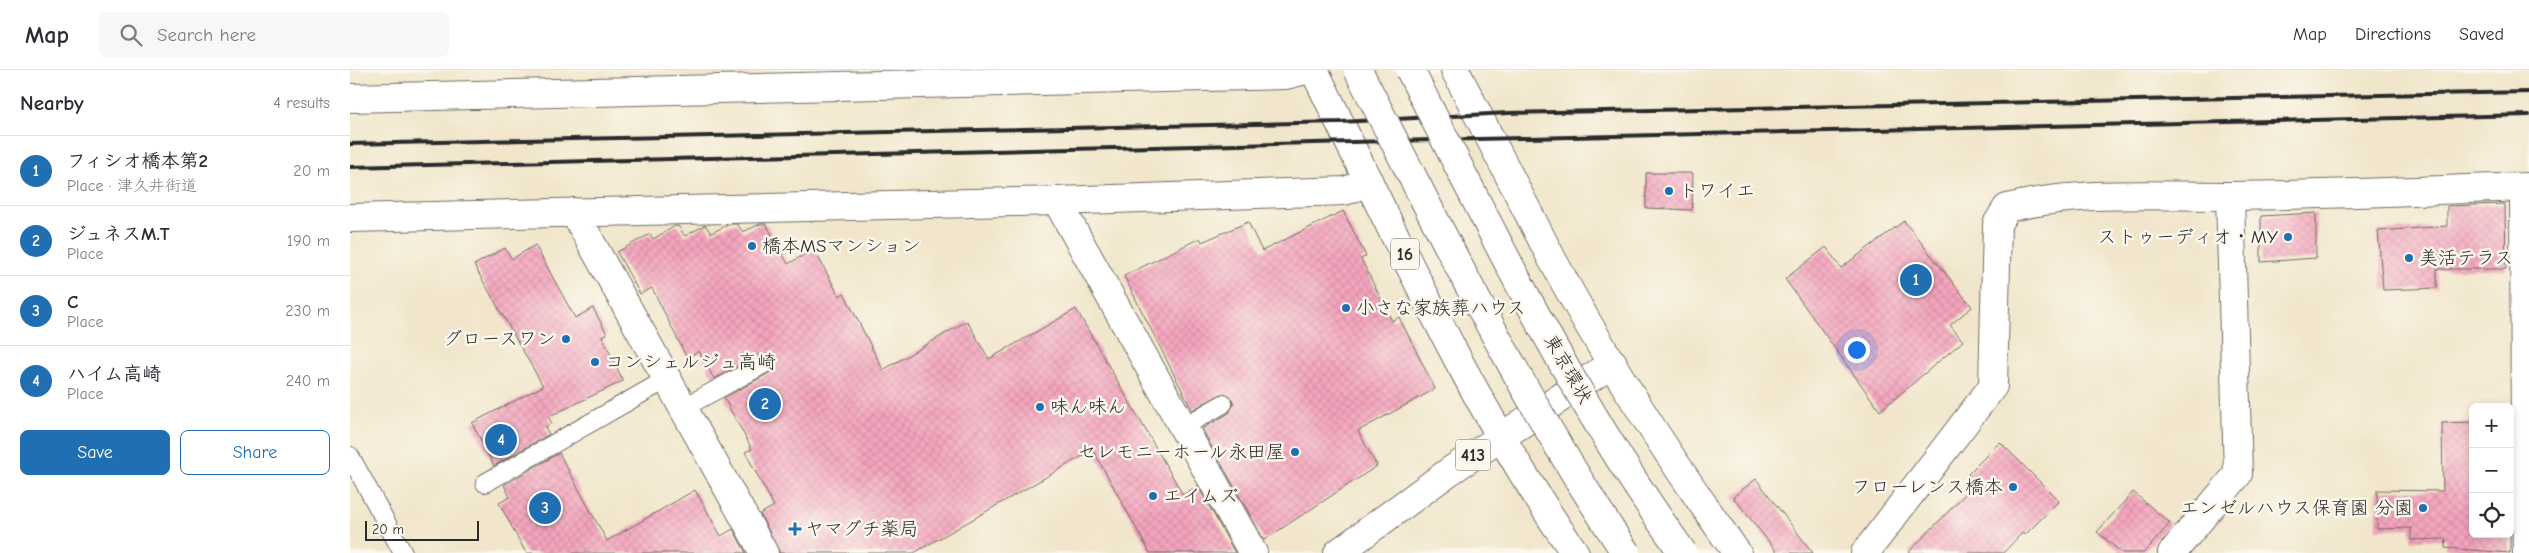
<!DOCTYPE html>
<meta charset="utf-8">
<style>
body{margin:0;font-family:"Comic Neue","Klee One",sans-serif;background:#f7f7f7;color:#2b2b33}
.controls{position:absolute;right:15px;bottom:15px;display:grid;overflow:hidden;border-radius:8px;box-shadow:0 2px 8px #0003}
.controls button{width:45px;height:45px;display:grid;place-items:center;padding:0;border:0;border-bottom:1px solid #e1e1e2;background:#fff;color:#2b2b33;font:25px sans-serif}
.scale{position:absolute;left:15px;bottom:12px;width:114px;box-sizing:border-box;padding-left:5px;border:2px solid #2b2b2b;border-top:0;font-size:14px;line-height:18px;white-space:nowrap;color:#2b2b2b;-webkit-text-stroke:4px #fbf7ec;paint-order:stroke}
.you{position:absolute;left:1506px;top:279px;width:18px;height:18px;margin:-12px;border:4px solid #fff;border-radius:50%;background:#1a73e8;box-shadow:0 0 0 8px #1a73e833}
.badge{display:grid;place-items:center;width:32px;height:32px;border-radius:50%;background:#1f6fb2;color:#fff;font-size:16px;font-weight:700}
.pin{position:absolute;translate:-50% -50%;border:2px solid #fff;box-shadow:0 1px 5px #0006}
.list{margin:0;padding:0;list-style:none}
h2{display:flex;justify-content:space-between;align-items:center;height:65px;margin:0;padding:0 20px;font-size:21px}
h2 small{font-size:16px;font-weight:400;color:#7c7c81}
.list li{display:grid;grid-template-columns:32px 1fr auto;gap:15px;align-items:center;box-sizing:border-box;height:70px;padding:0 20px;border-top:1px solid #e1e1e2}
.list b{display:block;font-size:19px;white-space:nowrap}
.list p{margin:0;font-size:16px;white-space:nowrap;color:#7c7c81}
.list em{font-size:16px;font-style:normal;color:#7c7c81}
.actions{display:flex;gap:10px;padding:15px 20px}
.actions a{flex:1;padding:11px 0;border:1px solid #1f6fb2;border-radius:8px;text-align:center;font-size:18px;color:#1f6fb2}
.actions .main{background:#1f6fb2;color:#fff}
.icon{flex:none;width:28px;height:28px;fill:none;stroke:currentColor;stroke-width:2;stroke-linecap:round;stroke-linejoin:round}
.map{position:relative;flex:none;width:2179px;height:483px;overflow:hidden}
header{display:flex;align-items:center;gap:30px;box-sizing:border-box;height:70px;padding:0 25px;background:#fff;border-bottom:1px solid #e1e1e2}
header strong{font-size:24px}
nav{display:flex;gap:28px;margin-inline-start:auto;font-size:18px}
.search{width:350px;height:45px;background:#f7f7f7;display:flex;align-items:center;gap:12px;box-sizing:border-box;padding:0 18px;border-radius:8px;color:#7c7c81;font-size:19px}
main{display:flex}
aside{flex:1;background:#fff}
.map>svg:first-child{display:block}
</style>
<header>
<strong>Map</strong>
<div class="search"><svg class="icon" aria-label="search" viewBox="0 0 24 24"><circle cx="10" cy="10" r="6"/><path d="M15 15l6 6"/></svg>Search here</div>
<nav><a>Map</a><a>Directions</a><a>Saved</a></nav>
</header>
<main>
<aside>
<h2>Nearby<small>4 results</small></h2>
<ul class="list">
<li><span class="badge">1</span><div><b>フィシオ橋本第2</b><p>Place · 津久井街道</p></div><em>20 m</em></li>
<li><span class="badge">2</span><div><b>ジュネスM.T</b><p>Place</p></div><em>190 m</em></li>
<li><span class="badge">3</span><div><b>C</b><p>Place</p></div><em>230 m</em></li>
<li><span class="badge">4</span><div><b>ハイム高崎</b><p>Place</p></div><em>240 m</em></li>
</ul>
<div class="actions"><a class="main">Save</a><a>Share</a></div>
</aside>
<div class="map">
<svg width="2179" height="483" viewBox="0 0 2179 483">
<defs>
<pattern id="building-cross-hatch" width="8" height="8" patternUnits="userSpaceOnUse" patternTransform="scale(1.25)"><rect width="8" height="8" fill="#f5a5be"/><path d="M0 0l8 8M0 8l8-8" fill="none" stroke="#d28ea3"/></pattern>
</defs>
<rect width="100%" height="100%" fill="#fbf7ec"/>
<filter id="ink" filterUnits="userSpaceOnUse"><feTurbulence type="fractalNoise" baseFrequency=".02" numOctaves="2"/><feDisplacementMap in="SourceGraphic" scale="10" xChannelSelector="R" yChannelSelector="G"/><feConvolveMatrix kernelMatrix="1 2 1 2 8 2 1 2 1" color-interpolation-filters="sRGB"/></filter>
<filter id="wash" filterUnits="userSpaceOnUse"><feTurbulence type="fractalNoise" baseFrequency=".0096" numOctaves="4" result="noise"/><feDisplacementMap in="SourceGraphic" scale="20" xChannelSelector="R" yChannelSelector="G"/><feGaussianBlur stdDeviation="1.12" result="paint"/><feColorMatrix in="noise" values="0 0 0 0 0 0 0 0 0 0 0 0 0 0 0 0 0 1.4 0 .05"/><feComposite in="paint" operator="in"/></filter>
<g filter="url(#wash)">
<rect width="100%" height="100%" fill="#f1e6cb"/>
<g id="blocks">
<path fill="url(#building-cross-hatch)" d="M1296 103H1343L1342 140 1296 138Z
M2155 134 2156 199H2087V218L2033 220 2028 161 2097 156V136Z
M993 141 1016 186 1011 189 1042 251 1049 247 1085 319 1008 361 1027 396 914 470 852 359 879 343 884 334 882 329 873 323 842 340 774 206 850 168 852 172 898 152 912 181Z
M1966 143V188L1911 192V146Z
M1554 151 1622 237 1600 255 1613 271 1530 341 1435 209 1476 177 1491 198Z
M380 154H387L393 162 410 154H416L438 194 464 179 489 226 494 223 533 300 617 251 639 289 726 239 833 425 848 416 885 483H800L743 380 564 483H430L410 444 424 436 395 382 402 379 374 328 419 303 425 295 424 289 419 285 409 284 364 309 349 281 337 288 302 218 290 224 267 182 300 164 303 169 325 156H328L335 166 355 155 361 163Z
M185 175 225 248 243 238 257 264 252 266 273 311 198 347 202 353 195 357 199 364 144 396 122 353 193 316 124 195 155 178 162 189Z
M2123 352V464H2160V483L2095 478 2096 469 2061 470V458L2027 459V420L2093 421 2092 353Z
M1650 372 1709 431 1675 465 1672 463 1653 483H1558L1626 413 1618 404Z
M209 383 257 471 345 420 371 466 383 459 396 483H176L149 433 160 427 154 415Z
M1406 409 1463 483H1428L1383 427Z
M1783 422 1820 453 1794 483H1772L1747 462Z"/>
</g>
</g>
<g filter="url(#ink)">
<use href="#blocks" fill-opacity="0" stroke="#706c63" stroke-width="1"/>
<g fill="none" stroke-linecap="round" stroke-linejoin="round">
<g stroke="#706c63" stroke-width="20">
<path id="service" d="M333 338 414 294
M833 357 873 334
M0 386 53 483
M135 413 317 309"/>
</g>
<g stroke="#706c63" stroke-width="30">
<path id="minor" d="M0 28 936 5 956 0
M2174 117 2175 390 2177 483
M707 131 903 483
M224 142 414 483
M0 148 707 131 995 121 1019 112
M1515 483 1643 316 1647 154 1657 138C1730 120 1805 126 1880 126 1979 125 2079 120 2179 117
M1822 483 1888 404 1880 126"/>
</g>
<g stroke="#706c63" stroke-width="30">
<path id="trunk" d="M964 0C1045 164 1120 333 1225 483
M1105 0C1138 63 1169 126 1202 189 1256 290 1320 389 1387 483
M988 483 1100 401 1263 293"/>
</g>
<use href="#service" stroke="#fff" stroke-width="18"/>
<use href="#minor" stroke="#fff" stroke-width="28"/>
<use href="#trunk" stroke="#fff" stroke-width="28"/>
<path stroke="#2b2b2b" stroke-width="4" d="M0 74 990 52 1158 43 2179 22
M0 97C726 79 1453 60 2179 45"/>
<g stroke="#706c63" stroke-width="30" stroke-linecap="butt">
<path id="trunk-bridge" d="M1008 0C1092 164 1173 330 1276 483
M1060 0C1143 165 1225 333 1333 483"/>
</g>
<use href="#trunk-bridge" stroke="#fff" stroke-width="28"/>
</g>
</g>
<g fill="#1f6fb2" stroke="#fbf7ec" stroke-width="2">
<circle cx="1319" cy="121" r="5"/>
<circle cx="1938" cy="167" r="5"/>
<circle cx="402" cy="176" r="5"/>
<circle cx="2059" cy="188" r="5"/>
<circle cx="996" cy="238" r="5"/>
<circle cx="216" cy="269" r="5"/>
<circle cx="245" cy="292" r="5"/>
<circle cx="690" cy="337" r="5"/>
<circle cx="945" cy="382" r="5"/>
<circle cx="1663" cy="417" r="5"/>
<circle cx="803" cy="426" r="5"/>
<circle cx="2073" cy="438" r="5"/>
<path d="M442.5 451.5h5v5h5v5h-5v5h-5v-5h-5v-5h5z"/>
</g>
<g text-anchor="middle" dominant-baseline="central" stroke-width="5" stroke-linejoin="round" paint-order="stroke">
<g fill="#fbf7ec" stroke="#696865" stroke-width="1">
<rect x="1041" y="168.5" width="28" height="31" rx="4"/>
<rect x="1105.5" y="369.5" width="35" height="31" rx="4"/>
</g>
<g font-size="18" font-weight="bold" fill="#2b2b2b">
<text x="1055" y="184">16</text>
<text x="1123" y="385">413</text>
</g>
<g font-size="19" fill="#2b2b2b" stroke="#fbf7ec" text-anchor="start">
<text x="1329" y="121">トワイエ</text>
<text x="1928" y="167" text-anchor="end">ストゥーディオ・MY</text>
<text x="412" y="176">橋本MSマンション</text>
<text x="2069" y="188">美活テラス</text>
<text x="1006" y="238">小さな家族葬ハウス</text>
<text x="206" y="269" text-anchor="end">グロースワン</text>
<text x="255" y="292">コンシェルジュ高崎</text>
<text x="700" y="337">味ん味ん</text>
<text x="935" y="382" text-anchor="end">セレモニーホール永田屋</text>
<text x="1653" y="417" text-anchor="end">フローレンス橋本</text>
<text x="813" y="426">エイムズ</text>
<text x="2063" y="438" text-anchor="end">エンゼルハウス保育園 分園</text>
<text x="455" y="459">ヤマグチ薬局</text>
</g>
<g font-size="19" fill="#2b2b2b" stroke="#fbf7ec">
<text transform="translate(1218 299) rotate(60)">東京環状</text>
</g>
</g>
</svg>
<div class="controls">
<button>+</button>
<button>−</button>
<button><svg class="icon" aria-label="locate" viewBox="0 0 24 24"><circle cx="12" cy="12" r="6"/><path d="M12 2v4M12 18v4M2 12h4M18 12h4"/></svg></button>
</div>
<div class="scale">20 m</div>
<div class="you"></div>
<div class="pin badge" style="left:1566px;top:210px">1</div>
<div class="pin badge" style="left:415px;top:334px">2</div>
<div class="pin badge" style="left:195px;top:438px">3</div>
<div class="pin badge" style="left:151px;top:370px">4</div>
</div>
</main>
